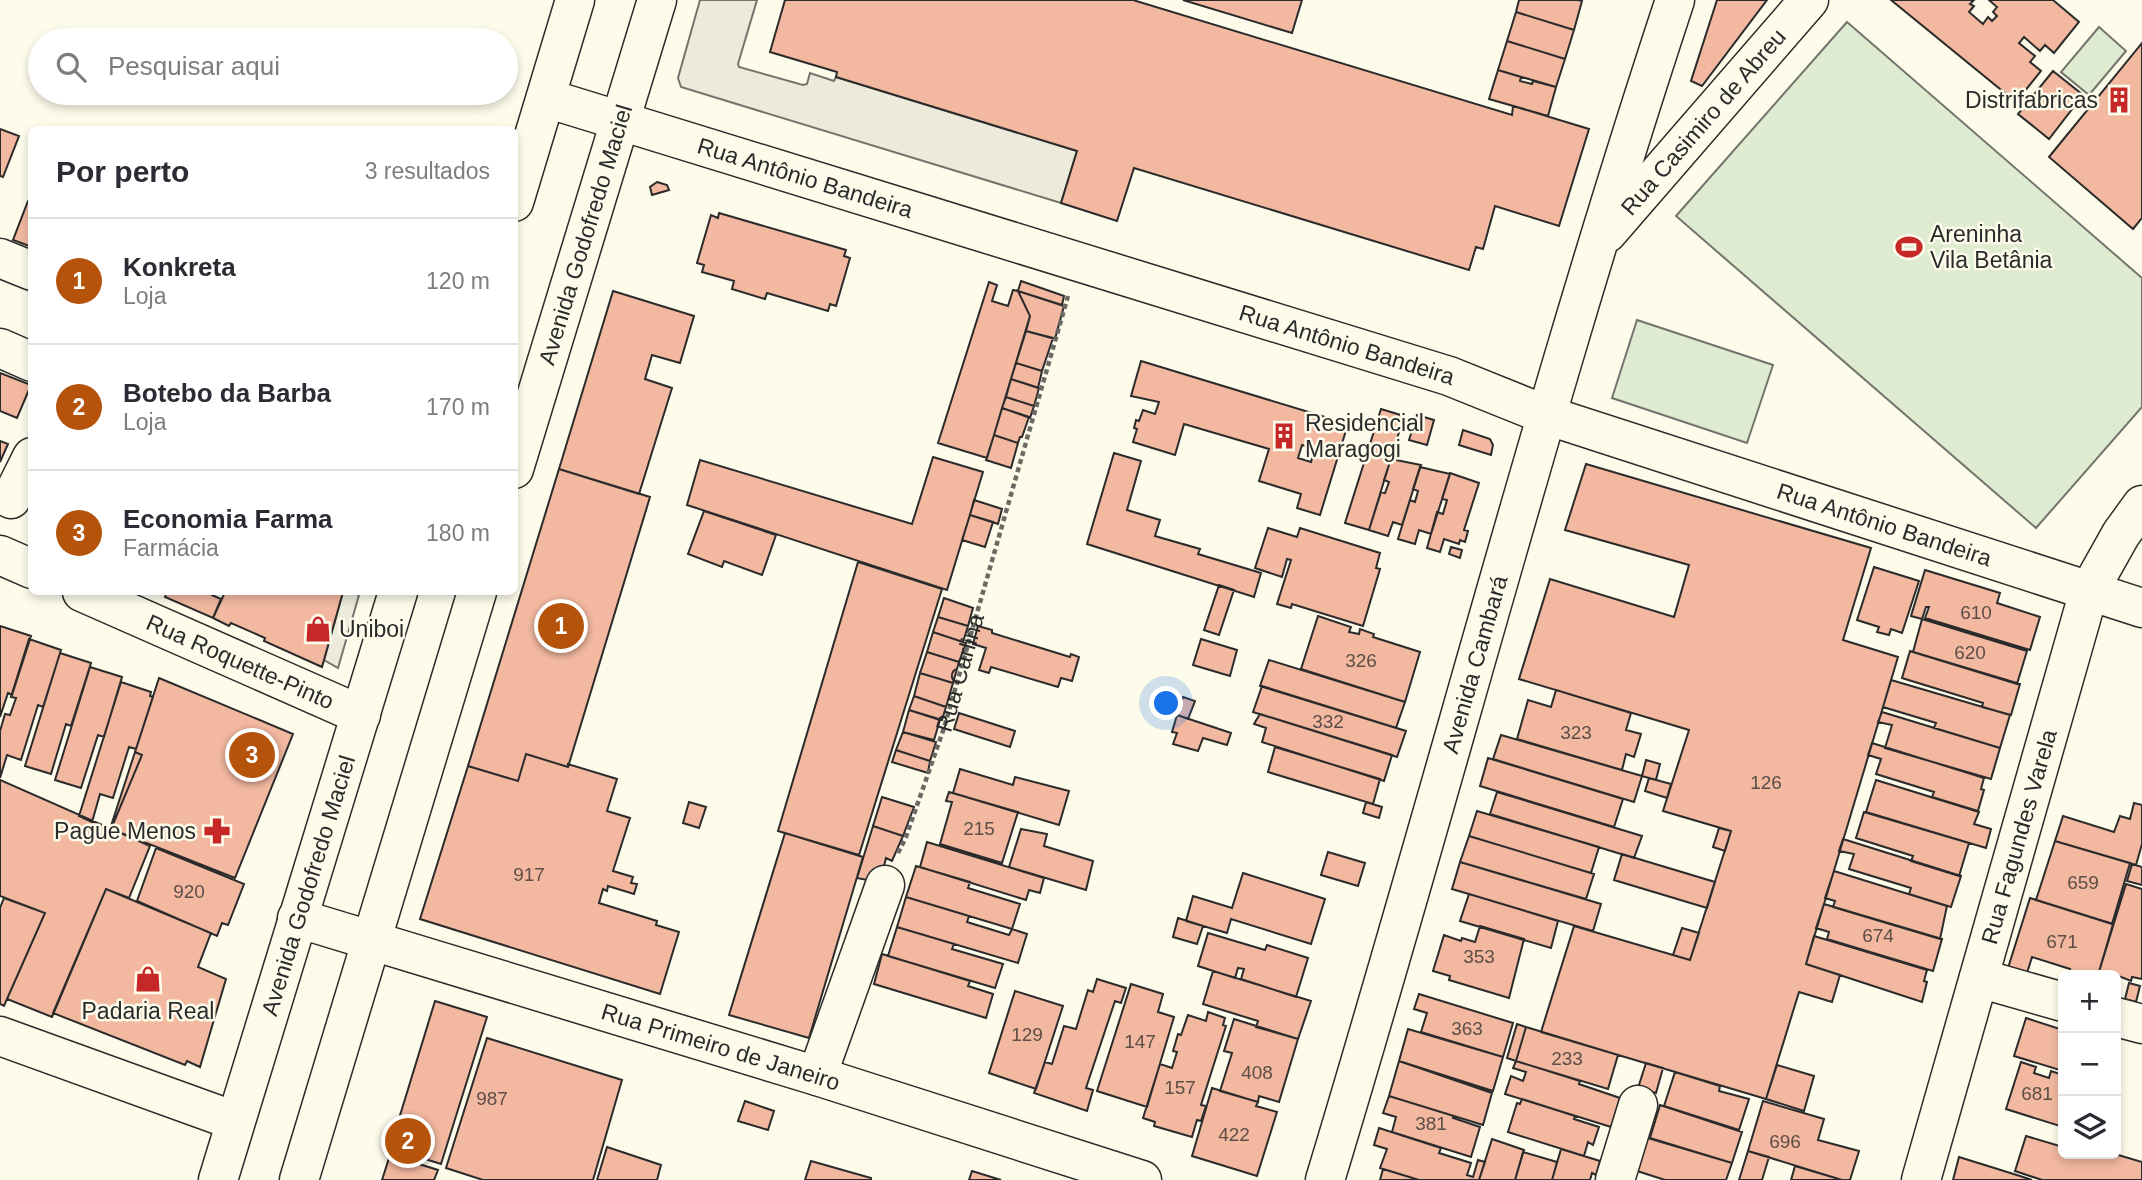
<!DOCTYPE html>
<html lang="pt">
<meta charset="utf-8">
<style>
body{margin:0;font-family:Arial,sans-serif;background:#f2f2f3;color:#2b2b33}
.controls{position:absolute;right:21px;bottom:21px;display:grid;overflow:hidden;border-radius:10px;box-shadow:0 4px 10px #0003}
.controls button{width:63px;height:63px;display:grid;place-items:center;padding:0;border:0;border-bottom:2px solid #e1e1e2;background:#fff;color:#2b2b33;font:35px sans-serif}
.you{position:absolute;left:1167px;top:704px;width:24px;height:24px;margin:-18px;border:5px solid #fff;border-radius:50%;background:#1a73e8;box-shadow:0 0 0 10px #1a73e833}
.badge{display:grid;place-items:center;width:46px;height:46px;border-radius:50%;background:#b45309;color:#fff;font-size:23px;font-weight:700}
.pin{position:absolute;translate:-50% -50%;border:4px solid #fff;box-shadow:0 2px 7px #0006}
.list{margin:0;padding:0;list-style:none}
h2{display:flex;justify-content:space-between;align-items:center;height:91px;margin:0;padding:0 28px;font-size:30px}
h2 small{font-size:23px;font-weight:400;color:#7c7c81}
.list li{display:grid;grid-template-columns:46px 1fr auto;gap:21px;align-items:center;box-sizing:border-box;height:126px;padding:0 28px;border-top:2px solid #e1e1e2}
.list b{display:block;font-size:26px;white-space:nowrap}
.list p{margin:0;font-size:23px;white-space:nowrap;color:#7c7c81}
.list em{font-size:23px;font-style:normal;color:#7c7c81}
.icon{flex:none;width:38px;height:38px;fill:none;stroke:currentColor;stroke-width:2;stroke-linecap:round;stroke-linejoin:round}
.map{position:relative;flex:none;width:2142px;height:1180px;overflow:hidden}
.search{position:absolute;background:#fff;box-shadow:0 4px 10px #0003;left:28px;top:28px;width:490px;height:77px;display:flex;align-items:center;gap:18px;box-sizing:border-box;padding:0 24px;border-radius:38px;color:#7c7c81;font-size:26px}
.panel{position:absolute;background:#fff;box-shadow:0 4px 10px #0003;left:28px;top:126px;width:490px;height:469px;border-radius:10px}
.map>svg:first-child{display:block}
</style>
<div class="map">
<svg width="2142" height="1180" viewBox="0 0 2142 1180">
<rect width="100%" height="100%" fill="#fdfbea"/>
<path fill="#deebd1" stroke="#74746e" stroke-width="2" d="M1847 22 2142 278V407L2036 528 1676 216Z
M2099 27 2126 51 2089 95 2061 72Z
M1637 320 1773 365 1747 443 1612 398Z"/>
<path fill="#eceadb" stroke="#74746e" stroke-width="2" d="M700 0H757L738 64 739 67 803 85 807 84 810 73 834 81 836 77 1077 151 1061 203 681 87 678 78Z
M343 592H351L359 595 338 668 324 660Z"/>
<path fill="#f2b8a0" stroke="#2b2b2b" stroke-width="2" fill-rule="evenodd" d="M785 0H1133L1512 115 1513 106 1589 129 1559 226 1495 206 1483 249 1476 247 1469 270 1134 168 1117 221 1061 203 1077 151 836 77 837 72 770 52Z
M1183 0H1302L1292 33Z
M1519 0H1578L1582 1 1574 30 1516 12Z
M1717 0H1767L1702 86 1691 81Z
M1891 0H1974L1970 4 1974 6 1969 12 1983 24 1988 17 1992 21 1997 16 1993 12 1997 7 1989 0H2053L2079 22 2054 53 2045 45 2040 51 2024 37 2019 43 2035 56 2030 62 2041 71 2016 102Z
M1516 12 1574 30 1565 59 1507 41Z
M1507 41 1565 59 1556 87 1498 70Z
M2142 43V218L2133 229 2049 157Z
M1498 70 1521 77 1520 81 1532 84 1533 81 1556 87 1548 116 1489 99Z
M2053 71 2083 95 2049 139 2018 114Z
M0 129 19 136 3 177 0 176Z
M657 182 667 185 669 190 652 195 650 187Z
M28 201 32 202V247L13 240Z
M719 213 846 250 844 256 850 258 836 306 830 304 828 311 767 293 765 299 732 289 734 281 702 272 704 265 697 263 711 215 718 218Z
M1021 281 1064 296 1062 305 1018 291Z
M989 282 997 285 992 301 1008 306 1013 290 1018 291 1030 316 987 458 938 443Z
M613 291 694 316 680 363 652 355 645 379 672 388 639 494 559 469Z
M1018 291 1064 306 1055 339 1026 331 1030 316Z
M1026 331 1053 338 1042 371 1016 363Z
M1141 361 1348 424 1320 515 1297 508 1301 494 1259 481 1269 449 1184 424 1175 455 1133 442 1137 429 1134 428 1136 420 1139 421 1143 410 1155 414 1159 402 1131 396ZM1302 445 1315 449 1311 462 1298 458Z
M1016 363 1042 371 1038 388 1011 379Z
M0 373 31 385 17 418 0 411Z
M1011 379 1039 388 1034 406 1006 397Z
M1006 397 1034 406 1030 418 1002 408Z
M1002 408 1029 417 1022 437H1020L1018 443 994 435Z
M1381 409 1404 416 1369 530 1345 523Z
M1417 415 1434 420 1427 445 1409 440Z
M1463 430 1490 439 1493 445 1491 455 1459 445Z
M994 435 1018 443 1011 468 986 460Z
M0 441 8 444 0 462Z
M1114 453 1141 461 1127 510 1160 520 1155 536 1200 549 1198 554 1261 573 1254 597 1087 544Z
M933 457 983 472 947 590 687 505 700 460 912 524Z
M1391 459 1421 465 1402 525 1393 522 1388 536 1369 530 1381 492 1385 493 1389 482 1384 480Z
M1586 464 1871 548 1843 640 1898 657 1806 964 1840 975 1832 1002 1799 992 1766 1099 1541 1032 1574 926 1690 960 1731 831 1663 811 1689 730 1519 679 1550 579 1674 617 1689 565 1565 530Z
M1420 467 1450 474 1431 534 1419 530 1415 544 1398 539 1410 500 1415 502 1418 491 1413 489Z
M559 469 650 497 568 767 526 754 518 781 468 766Z
M1450 473 1479 483 1464 530 1468 531 1465 542 1460 540 1459 544 1444 539 1440 552 1427 548 1437 512 1443 514 1447 500 1442 499Z
M974 500 1002 509 998 524 970 515Z
M704 511 776 535 762 575 724 561 722 567 688 554Z
M970 515 993 522 985 547 962 540Z
M1268 528 1297 537 1300 528 1380 553 1376 568 1380 569 1363 626 1292 604 1291 608 1277 604 1291 560 1287 559 1282 577 1255 568Z
M1451 547 1462 550 1460 558 1449 554Z
M858 562 942 589 859 855 778 831Z
M1874 567 1919 581 1902 633 1891 629 1889 635 1877 632 1879 627 1857 620Z
M1925 570 2000 593 1997 603 2040 617 2030 650 1925 618 1929 607H1926L1922 619 1911 616Z
M1219 585 1234 590 1219 635 1204 630Z
M167 592H214L212 595 221 599 213 618 165 597Z
M225 592H343L322 667 264 641 265 638 231 623 229 626 213 618Z
M944 598 973 608 968 626 938 617Z
M1318 616 1351 627 1349 632 1359 634 1360 629 1374 634 1373 637 1420 652 1405 702 1301 669Z
M938 617 968 626 963 642 933 632Z
M1922 619 2027 651 2017 684 1913 652Z
M0 626 31 636 12 695 8 693 0 717Z
M978 626 992 630V633L1070 657 1071 654 1079 657 1072 681 1061 678 1058 687 991 667 989 673 979 670 986 648 973 644Z
M933 632 966 643 959 662 927 652Z
M29 639 61 650 43 707 38 705 21 760 7 755 0 778V731L5 714 10 715 16 698 11 697Z
M1201 639 1237 650 1230 676 1193 665Z
M1910 651 2020 684 2011 715 1982 707 1983 703 1902 678Z
M927 652 959 662 953 683 920 673Z
M60 653 91 663 71 726 66 724 51 774 25 766Z
M1269 660 1405 702 1396 728 1260 686Z
M90 667 122 677 104 737 98 735 81 788 55 780Z
M920 673 953 683 946 707 914 696Z
M159 678 293 734 235 878 111 829 142 755 135 752Z
M1891 680 2010 715 2000 748 1934 728 1936 723 1883 707Z
M121 682 151 692 150 696 153 697 136 749 129 747 113 798 100 794 92 822 79 816Z
M1262 686 1406 731 1397 757 1253 712Z
M1556 690 1631 713 1626 730 1641 734 1634 757 1626 754 1622 770 1517 739 1528 700 1551 707Z
M914 696 946 707 942 720 909 710Z
M1183 697 1195 701 1188 719 1177 715Z
M909 710 940 720 934 740 903 732Z
M1882 712 2000 748 1991 779 1885 748 1892 725 1878 722Z
M959 713 1015 731 1010 747 954 729Z
M1260 714 1392 755 1384 781 1262 742 1266 728 1254 724Z
M1177 715 1231 733 1227 745 1203 738 1198 751 1173 744 1177 733 1172 732Z
M903 732 936 742 930 761 896 750Z
M1501 735 1642 776 1634 802 1493 759Z
M1872 743 1984 778 1981 789 1984 790 1978 811 1932 797 1934 792 1876 774 1881 759 1868 755Z
M1275 747 1380 779 1373 804 1268 772Z
M896 750 930 761 928 773 892 762Z
M135 752 142 755 111 829H110Z
M526 754 568 767V764L617 779 607 811 630 818 613 871 633 877 631 883 637 884 634 894 608 886 607 891 603 889 599 903 657 921 656 925 679 932 660 994 420 919 468 766 518 781Z
M1488 758 1623 799 1614 827 1480 786Z
M1646 760 1660 764 1656 780 1642 776Z
M960 769 1013 785 1015 777 1069 791 1059 825 953 793Z
M1649 778 1671 784 1667 798 1645 791Z
M0 780 150 846 129 898 106 889 52 1017 7 999 45 913 0 896Z
M1876 780 1979 812 1974 824 1991 829 1986 848 1866 812Z
M949 792 1018 812 1002 863 940 844 952 802 946 801Z
M1497 792 1642 836 1634 858 1490 814Z
M882 797 914 807 903 836 873 826Z
M689 802 706 807 699 828 683 823Z
M1366 802 1382 807 1379 818 1363 813Z
M2134 803 2142 805V844L2136 865 2055 841 2063 816 2114 832 2120 816 2130 819Z
M1477 811 1599 847 1591 873 1469 836Z
M1864 812 1969 843 1959 876 1911 861 1913 856 1856 838Z
M873 826 903 836 892 861 886 858 884 866 867 880 857 878Z
M1719 828 1731 831 1725 851 1713 847Z
M1021 829 1047 834 1044 846 1093 861 1086 890 1009 867Z
M785 833 863 857 809 1038 729 1015Z
M1469 836 1594 874 1586 899 1460 862Z
M1843 839 1961 876 1951 907 1909 894 1911 888 1849 869 1854 854 1839 851Z
M2055 841 2130 863 2112 924 2036 900Z
M927 842 1044 878 1040 893 1029 890 1026 900 920 867Z
M156 848 244 884 228 925 222 923 217 936 137 901Z
M1328 852 1365 863 1358 886 1321 875Z
M1622 854 1715 882 1707 908 1614 880Z
M1460 862 1601 904 1593 931 1452 889Z
M2132 864 2142 867V885L2127 881Z
M916 866 970 882 968 888 1020 904 1012 929 906 897Z
M1834 871 1947 906 1940 939 1833 907 1835 901 1825 898Z
M1243 873 1325 899 1311 944 1231 919 1227 933 1186 921 1193 896 1232 908Z
M2126 884 2142 889V979L2132 977 2131 981 2116 975H2098Z
M106 889 211 933 198 967 226 979 200 1067 187 1061 185 1065 53 1013Z
M1469 894 1558 921 1551 948 1460 921Z
M906 897 969 916 967 922 1009 935 1012 929 1027 934 1018 963 897 927Z
M4 898 45 913 4 1006 0 1004V908Z
M2030 898 2113 924 2098 975 2081 973 2080 975H2068L2070 969 2032 957 2027 973 2008 968Z
M1824 904 1942 939 1933 971 1827 939 1829 932 1816 928Z
M1178 918 1203 926 1197 944 1173 937Z
M1480 926 1524 939 1509 998 1449 980 1450 976 1433 971 1444 935 1461 941 1462 938 1475 942Z
M897 927 954 944 952 949 1003 964 995 988 888 956Z
M1682 928 1699 933 1690 960 1673 955Z
M1208 933 1265 950 1267 945 1308 958 1296 997 1241 979 1244 969 1238 968 1235 978 1198 966Z
M1814 936 1927 970 1924 981 1927 982 1922 1002 1806 964Z
M882 954 970 981 968 986 993 994 986 1018 874 984Z
M1213 971 1311 1001 1298 1039 1256 1027 1258 1021 1203 1004Z
M1097 979 1126 988 1121 1003 1115 1001 1086 1088 1093 1090 1087 1111 1034 1093 1045 1062 1052 1064 1064 1026 1076 1029 1088 990 1093 992Z
M2129 983 2140 986 2136 1002 2125 999Z
M1131 984 1163 994 1158 1012 1174 1017 1147 1107 1097 1091Z
M1015 991 1063 1006 1036 1089 989 1073Z
M1419 994 1513 1023 1503 1057 1421 1032 1427 1013 1414 1009Z
M435 1001 487 1017 441 1164 390 1148Z
M1208 1012 1225 1018 1223 1025 1226 1026 1201 1105 1206 1106 1201 1121 1197 1120 1192 1137 1154 1126 1155 1122 1143 1118 1160 1064 1172 1068 1177 1052 1173 1051 1178 1034 1181 1035 1188 1015 1206 1021Z
M2026 1018 2063 1030V1071L2014 1056Z
M1234 1019 1298 1039 1279 1102 1259 1096 1258 1102 1220 1091 1232 1053 1224 1051Z
M1517 1024 1526 1027 1516 1061 1507 1058Z
M1526 1027 1618 1055 1608 1089 1516 1061Z
M1408 1029 1503 1057 1493 1091 1399 1061Z
M487 1038 622 1080 593 1180H483L446 1168Z
M1399 1061 1492 1093 1483 1125 1389 1096Z
M1516 1061 1580 1081 1579 1084 1620 1098 1611 1127 1505 1094 1511 1076 1523 1081 1526 1072 1513 1068Z
M2021 1062 2036 1067 2034 1073 2049 1078 2051 1071 2063 1075V1127L2006 1109Z
M1646 1063 1663 1068 1656 1093 1638 1088Z
M1777 1065 1814 1076 1804 1111 1766 1099Z
M1675 1072 1720 1086 1719 1091 1749 1099 1739 1130 1664 1106Z
M1212 1088 1258 1102 1256 1106 1277 1112 1257 1176 1192 1156Z
M1389 1096 1454 1116 1453 1118 1480 1127 1471 1157 1392 1132 1396 1117 1383 1113Z
M1522 1099 1575 1116 1574 1119 1599 1127 1593 1145 1588 1142 1584 1156 1508 1132 1517 1103 1520 1104Z
M745 1101 774 1111 768 1130 738 1121Z
M1763 1101 1824 1119 1818 1140 1859 1151 1850 1180H1842L1748 1151Z
M1660 1105 1742 1132 1732 1163 1650 1138Z
M1379 1128 1441 1148 1439 1153 1471 1163 1467 1175 1473 1177 1478 1160 1485 1162 1479 1180H1419L1380 1168 1387 1149 1374 1145Z
M1641 1136 1732 1163 1726 1180H1665L1631 1169Z
M2026 1136 2063 1147V1154H2083L2096 1158 2097 1154H2115L2142 1162V1180H2042L2015 1171Z
M1492 1139 1524 1150 1515 1180H1479Z
M607 1147 661 1165 657 1180H597Z
M1561 1149 1600 1161 1596 1175 1592 1173 1590 1180H1552Z
M1748 1151 1769 1157 1762 1180H1739Z
M1523 1152 1557 1162 1552 1180H1515Z
M390 1155 438 1170 434 1180H382Z
M1959 1157 2020 1176 2032 1180H1953Z
M811 1161 871 1178V1180H805Z
M1795 1166 1842 1180H1791Z
M1383 1169 1419 1180H1380Z
M972 1171 1001 1180H969Z"/>
<g fill="none" stroke-linecap="round" stroke-linejoin="round">
<g stroke="#2b2b2b" stroke-width="41">
<g id="minor">
<path id="s2" d="M546 98 1449 376 1546 415 2142 608"/>
<path id="s3" d="M1607 233 1809 0"/>
<path d="M0 258 32 271"/>
<path d="M0 348 32 362"/>
<path d="M11 499 32 457"/>
<path d="M0 555 32 569"/>
<path id="s4" d="M82 592 361 715"/>
<path id="s5" d="M297 918 817 1076 1142 1180"/>
<path d="M1979 978 2063 1002"/>
<path d="M2116 1017 2142 1024"/>
<path d="M0 1036 235 1121"/>
<path d="M817 1076 885 885"/>
<path id="s6" d="M1325 1180C1444 788 1546 390 1675 0"/>
<path d="M1615 1180 1638 1105"/>
<path id="s7" d="M1921 1180 2089 591 2121 534 2142 505"/>
</g>
</g>
<g stroke="#2b2b2b" stroke-width="41">
<g id="major">
<path d="M514 202 575 0"/>
<path id="s8" d="M514 469 657 0"/>
<path id="s9" d="M218 1180 398 592"/>
<path d="M299 1180 477 592"/>
</g>
</g>
<path stroke="#6a6964" stroke-width="4.5" stroke-dasharray="5 3.5" stroke-linecap="butt" id="s1" d="M898 853 906 837 944 728 1068 296"/>
<use href="#minor" stroke="#fdfbea" stroke-width="38"/>
<use href="#major" stroke="#fdfbea" stroke-width="38"/>
</g>
<defs>
<g id="building-bare" transform="scale(2.1)"><path d="M-4-6H4V6H1V3H-1V6H-4ZM-2.5-4.3h1.7v1.8h-1.7ZM.8-4.3h1.7v1.8H.8ZM-2.5-1h1.7V.8h-1.7ZM.8-1h1.7V.8H.8Z" fill="#c62828" stroke="#fdfbea" stroke-width="2.5" paint-order="stroke"/></g>
<g id="stadium-bare" transform="scale(2.1)"><path d="M0-5a6.5 5 0 1 0 0 10a6.5 5 0 1 0 0-10ZM-3.5-1.8h7v3.6h-7Z" fill="#c62828" stroke="#fdfbea" stroke-width="2.5" paint-order="stroke"/></g>
<g id="shop-bare" transform="scale(2.1)"><path d="M-5-2.5h2.3a2.7 3.5 0 0 1 5.4 0H5L5.5 6h-11ZM-1.5-2.5h3a1.5 2.3 0 0 0-3 0Z" fill="#c62828" stroke="#fdfbea" stroke-width="2.5" paint-order="stroke"/></g>
<g id="pharmacy-bare" transform="scale(2.1)"><path d="M-2-6h4v4h4v4h-4v4h-4v-4h-4v-4h4Z" fill="#c62828" stroke="#fdfbea" stroke-width="2.5" paint-order="stroke"/></g>
</defs>
<g fill-rule="evenodd">
<use href="#building-bare" x="2119" y="100"/>
<use href="#stadium-bare" x="1909" y="247"/>
<use href="#building-bare" x="1284" y="436"/>
<use href="#shop-bare" x="318" y="629"/>
<use href="#pharmacy-bare" x="217" y="831"/>
<use href="#shop-bare" x="148" y="979"/>
</g>
<g text-anchor="middle" dominant-baseline="central" stroke-width="5" stroke-linejoin="round" paint-order="stroke">
<g font-size="19" fill="#5d4e48">
<text x="1976" y="612">610</text>
<text x="1970" y="652">620</text>
<text x="1361" y="660">326</text>
<text x="1328" y="721">332</text>
<text x="1576" y="732">323</text>
<text x="1766" y="782">126</text>
<text x="979" y="828">215</text>
<text x="529" y="874">917</text>
<text x="2083" y="882">659</text>
<text x="189" y="891">920</text>
<text x="1878" y="935">674</text>
<text x="2062" y="941">671</text>
<text x="1479" y="956">353</text>
<text x="1467" y="1028">363</text>
<text x="1027" y="1034">129</text>
<text x="1140" y="1041">147</text>
<text x="1567" y="1058">233</text>
<text x="1257" y="1072">408</text>
<text x="1180" y="1087">157</text>
<text x="2037" y="1093">681</text>
<text x="492" y="1098">987</text>
<text x="1431" y="1123">381</text>
<text x="1234" y="1134">422</text>
<text x="1785" y="1141">696</text>
</g>
<g font-size="23" fill="#2b2b2b" stroke="#fdfbea" text-anchor="start">
<text x="2098" y="100" text-anchor="end">Distrifabricas</text>
<text x="1930" y="234">Areninha<tspan x="1930" dy="26">Vila Betânia</tspan></text>
<text x="1305" y="423">Residencial<tspan x="1305" dy="26">Maragogi</tspan></text>
<text x="339" y="629">Uniboi</text>
<text x="196" y="831" text-anchor="end">Pague Menos</text>
<text x="148" y="1011" text-anchor="middle">Padaria Real</text>
</g>
<g font-size="23" fill="#2b2b2b" stroke="#fdfbea">
<text stroke="none"><textPath href="#s3" startOffset="147">Rua Casimiro de Abreu</textPath></text>
<text stroke="none"><textPath href="#s2" startOffset="271">Rua Antônio Bandeira</textPath></text>
<text stroke="none"><textPath href="#s8" startOffset="245">Avenida Godofredo Maciel</textPath></text>
<text stroke="none"><textPath href="#s2" startOffset="838">Rua Antônio Bandeira</textPath></text>
<text stroke="none"><textPath href="#s2" startOffset="1405">Rua Antônio Bandeira</textPath></text>
<text stroke="none"><textPath href="#s4" startOffset="173">Rua Roquette-Pinto</textPath></text>
<text stroke="none"><textPath href="#s6" startOffset="537">Avenida Cambará</textPath></text>
<text stroke="none"><textPath href="#s1" startOffset="191">Rua Carlina</textPath></text>
<text stroke="none"><textPath href="#s7" startOffset="357">Rua Fagundes Varela</textPath></text>
<text stroke="none"><textPath href="#s9" startOffset="308">Avenida Godofredo Maciel</textPath></text>
<text stroke="none"><textPath href="#s5" startOffset="443">Rua Primeiro de Janeiro</textPath></text>
</g>
</g>
</svg>
<div class="controls">
<button>+</button>
<button>−</button>
<button><svg class="icon" aria-label="layers" viewBox="0 0 24 24"><path d="M12 4l9 5-9 5-9-5zM3 14l9 5 9-5"/></svg></button>
</div>
<div class="you"></div>
<div class="pin badge" style="left:561px;top:626px">1</div>
<div class="pin badge" style="left:408px;top:1141px">2</div>
<div class="pin badge" style="left:252px;top:755px">3</div>
<div class="search"><svg class="icon" aria-label="search" viewBox="0 0 24 24"><circle cx="10" cy="10" r="6"/><path d="M15 15l6 6"/></svg>Pesquisar aqui</div>
<section class="panel">
<h2>Por perto<small>3 resultados</small></h2>
<ul class="list">
<li><span class="badge">1</span><div><b>Konkreta</b><p>Loja</p></div><em>120 m</em></li>
<li><span class="badge">2</span><div><b>Botebo da Barba</b><p>Loja</p></div><em>170 m</em></li>
<li><span class="badge">3</span><div><b>Economia Farma</b><p>Farmácia</p></div><em>180 m</em></li>
</ul>
</section>
</div>
